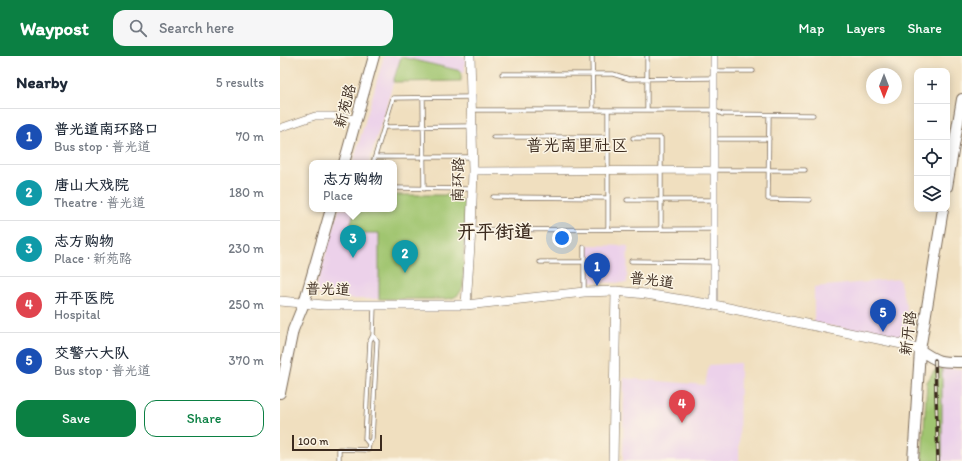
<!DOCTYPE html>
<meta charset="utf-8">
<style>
body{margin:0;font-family:Itim,"LXGW WenKai TC",sans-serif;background:#f6f6f7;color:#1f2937}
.controls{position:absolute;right:12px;top:12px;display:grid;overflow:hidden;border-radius:8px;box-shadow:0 2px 10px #0003}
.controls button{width:36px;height:36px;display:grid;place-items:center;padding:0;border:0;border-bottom:1px solid #e0e1e3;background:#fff;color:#1f2937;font:20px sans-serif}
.compass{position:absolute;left:586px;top:12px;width:36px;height:36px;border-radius:50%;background:#fff;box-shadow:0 2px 10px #0003;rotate:180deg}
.scale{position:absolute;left:12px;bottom:10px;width:90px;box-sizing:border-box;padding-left:4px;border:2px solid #3b2a1e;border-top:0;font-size:11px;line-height:14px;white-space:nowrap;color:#3b2a1e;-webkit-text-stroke:3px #fcf5e5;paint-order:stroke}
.you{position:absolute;left:282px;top:182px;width:14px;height:14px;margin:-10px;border:3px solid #fff;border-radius:50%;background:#1a73e8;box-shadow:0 0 0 6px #1a73e833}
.badge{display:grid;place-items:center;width:26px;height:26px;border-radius:50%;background:#0b8043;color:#fff;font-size:13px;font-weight:700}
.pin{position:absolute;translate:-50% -33px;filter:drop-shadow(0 1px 2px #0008)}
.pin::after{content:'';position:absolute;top:21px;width:14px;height:12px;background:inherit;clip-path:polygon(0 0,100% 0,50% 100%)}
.popup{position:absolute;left:29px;top:104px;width:88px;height:52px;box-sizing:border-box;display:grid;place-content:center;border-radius:8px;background:#fff;filter:drop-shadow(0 1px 3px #0005);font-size:13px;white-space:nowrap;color:#747a83}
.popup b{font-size:15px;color:#1f2937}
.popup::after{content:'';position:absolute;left:50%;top:100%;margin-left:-8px;border:8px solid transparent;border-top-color:#fff}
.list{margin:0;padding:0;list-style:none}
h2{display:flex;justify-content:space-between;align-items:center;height:52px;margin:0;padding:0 16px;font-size:17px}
h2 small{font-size:13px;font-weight:400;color:#747a83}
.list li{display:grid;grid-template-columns:26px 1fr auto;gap:12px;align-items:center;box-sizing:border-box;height:56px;padding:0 16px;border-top:1px solid #e0e1e3}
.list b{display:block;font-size:15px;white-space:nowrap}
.list p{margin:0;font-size:13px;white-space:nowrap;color:#747a83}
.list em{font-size:13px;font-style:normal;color:#747a83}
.actions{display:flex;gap:8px;padding:12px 16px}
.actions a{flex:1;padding:9px 0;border:1px solid #0b8043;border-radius:12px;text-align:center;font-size:14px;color:#0b8043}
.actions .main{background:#0b8043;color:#fff}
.icon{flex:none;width:22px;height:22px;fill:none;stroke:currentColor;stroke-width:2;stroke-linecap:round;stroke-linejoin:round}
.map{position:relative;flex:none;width:682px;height:405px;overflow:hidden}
header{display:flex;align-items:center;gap:24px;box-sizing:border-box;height:56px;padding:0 20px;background:#0b8043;color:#fff}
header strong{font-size:19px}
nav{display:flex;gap:22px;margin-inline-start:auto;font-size:14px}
.search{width:280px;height:36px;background:#f6f6f7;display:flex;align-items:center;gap:10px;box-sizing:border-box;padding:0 14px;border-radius:12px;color:#747a83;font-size:15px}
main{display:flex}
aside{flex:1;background:#fff}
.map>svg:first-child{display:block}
</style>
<header>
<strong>Waypost</strong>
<div class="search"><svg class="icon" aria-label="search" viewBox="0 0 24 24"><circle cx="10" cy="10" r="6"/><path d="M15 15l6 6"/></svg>Search here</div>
<nav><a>Map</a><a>Layers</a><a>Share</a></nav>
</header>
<main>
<aside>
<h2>Nearby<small>5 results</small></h2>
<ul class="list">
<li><span class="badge" style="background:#1a4fb4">1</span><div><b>普光道南环路口</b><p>Bus stop · 普光道</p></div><em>70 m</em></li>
<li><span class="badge" style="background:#0f9aa8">2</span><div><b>唐山大戏院</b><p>Theatre · 普光道</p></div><em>180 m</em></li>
<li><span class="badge" style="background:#0f9aa8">3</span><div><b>志方购物</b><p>Place · 新苑路</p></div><em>230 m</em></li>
<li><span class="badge" style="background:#e0444e">4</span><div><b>开平医院</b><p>Hospital</p></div><em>250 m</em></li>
<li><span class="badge" style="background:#1a4fb4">5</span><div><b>交警六大队</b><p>Bus stop · 普光道</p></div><em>370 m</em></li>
</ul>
<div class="actions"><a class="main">Save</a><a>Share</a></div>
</aside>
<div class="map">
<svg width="682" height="405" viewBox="0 0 682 405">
<rect width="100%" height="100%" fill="#fcf5e5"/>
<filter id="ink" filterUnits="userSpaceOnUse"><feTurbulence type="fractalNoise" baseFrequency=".025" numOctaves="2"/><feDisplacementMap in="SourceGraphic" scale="8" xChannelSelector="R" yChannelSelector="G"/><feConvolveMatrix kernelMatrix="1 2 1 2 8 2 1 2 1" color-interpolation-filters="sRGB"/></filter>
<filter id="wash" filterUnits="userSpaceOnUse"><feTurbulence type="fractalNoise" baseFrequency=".012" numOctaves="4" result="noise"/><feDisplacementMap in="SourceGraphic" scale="16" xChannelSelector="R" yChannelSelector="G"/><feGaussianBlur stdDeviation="0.9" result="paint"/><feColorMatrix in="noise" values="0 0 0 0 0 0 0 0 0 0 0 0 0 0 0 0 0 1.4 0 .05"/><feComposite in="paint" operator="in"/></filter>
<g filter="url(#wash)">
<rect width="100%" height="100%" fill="#f0dfbf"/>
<path fill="#ecd1ea" d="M104 0H185V16L121 1 89 107H73Z
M59 153H75L68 177H99V243H51L45 241 38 238 36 231Z
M307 189 348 190 347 227 307 226Z
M619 223 631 270 618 282 534 267V231Z
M460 307 459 405H343L344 322 425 329 429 309Z
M662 312 682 313V405H662Z"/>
<path fill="#a0c56f" stroke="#6e7846" d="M121 1 181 15V25L113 26Z
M114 139H176L185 147 183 231C179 240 175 242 166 243H99V177H68L75 153H114Z
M662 312V405H642L647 326 654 315Z"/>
</g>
<g filter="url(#ink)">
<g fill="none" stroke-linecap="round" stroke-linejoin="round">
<g stroke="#7a6956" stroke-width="5">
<path id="service" d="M312 0 313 54
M367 0V54
M434 15H473
M222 18H333L349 23 434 22
M143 42 144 133
M192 54H434L442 58 533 59
M328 54V173
M489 59 488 143 530 144
M104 71 191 70
M213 81H328
M353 82H381V173
M439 83H489
M95 101H191
M93 107 113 42 190 41
M434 114H525
M114 132 191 133
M213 141 328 142
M347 144H434
M191 174 434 173
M351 205 434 206
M260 206H304
M304 234V191
M93 279 97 285 92 383 89 388 85 383 90 285 93 279 94 250
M59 405V393L88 394 89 388"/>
</g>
<g stroke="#7a6956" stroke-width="8">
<path id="minor" d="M434 0V249
M0 72 35 60H52L76 63
M193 115 434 114"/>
</g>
<g stroke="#7a6956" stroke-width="10">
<path id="tertiary" d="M0 245 44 249H186L304 236 336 235 366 238 434 249 622 288 640 294
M186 249 191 174 193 115 190 0
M333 405 336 235"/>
</g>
<g stroke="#7a6956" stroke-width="12">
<path id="secondary" d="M64 107 94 0
M667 131 682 43
M640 294C659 307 660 306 682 306
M0 337 13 274 24 247 51 153
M633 405 640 294 663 153"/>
</g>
<use href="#service" stroke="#fff" stroke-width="3.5"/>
<use href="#minor" stroke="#fff" stroke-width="7"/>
<use href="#tertiary" stroke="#fff" stroke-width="9"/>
<use href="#secondary" stroke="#fff" stroke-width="10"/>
<g stroke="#3b2a1e" stroke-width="3.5">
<path id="rail" d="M655 304 658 405"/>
</g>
<use href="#rail" stroke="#fcf5e5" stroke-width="2" stroke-dasharray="6" stroke-linecap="butt"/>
</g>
</g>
<g text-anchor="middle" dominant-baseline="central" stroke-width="3" stroke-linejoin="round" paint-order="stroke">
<g font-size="15" fill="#3b2a1e" stroke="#fcf5e5">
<text transform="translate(65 50) rotate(-75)">新苑路</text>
<text transform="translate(178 124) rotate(-89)">南环路</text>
<text transform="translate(372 224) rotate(7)">普光道</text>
<text transform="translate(48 233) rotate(2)">普光道</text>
<text transform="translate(628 277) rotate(-83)">新开路</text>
</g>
<g font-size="17" fill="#3b2a1e" stroke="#fcf5e5">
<text x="297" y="89">普光南里社区</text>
</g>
<g font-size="19" font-weight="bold" fill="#3b2a1e" stroke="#fcf5e5">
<text x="215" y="175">开平街道</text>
</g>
</g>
</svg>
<div class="controls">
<button>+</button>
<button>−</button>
<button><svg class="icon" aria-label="locate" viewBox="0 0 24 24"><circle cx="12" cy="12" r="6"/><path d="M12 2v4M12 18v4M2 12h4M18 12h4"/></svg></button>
<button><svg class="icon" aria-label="layers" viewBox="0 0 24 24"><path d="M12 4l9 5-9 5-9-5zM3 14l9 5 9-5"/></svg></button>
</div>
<svg class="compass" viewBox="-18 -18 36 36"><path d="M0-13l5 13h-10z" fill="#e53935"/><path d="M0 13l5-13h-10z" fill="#747a83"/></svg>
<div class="scale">100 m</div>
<div class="you"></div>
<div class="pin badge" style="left:317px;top:230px;background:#1a4fb4">1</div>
<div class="pin badge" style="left:125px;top:217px;background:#0f9aa8">2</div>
<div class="pin badge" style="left:73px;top:202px;background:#0f9aa8">3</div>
<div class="popup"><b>志方购物</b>Place</div>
<div class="pin badge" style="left:402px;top:367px;background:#e0444e">4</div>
<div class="pin badge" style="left:603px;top:276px;background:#1a4fb4">5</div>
</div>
</main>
